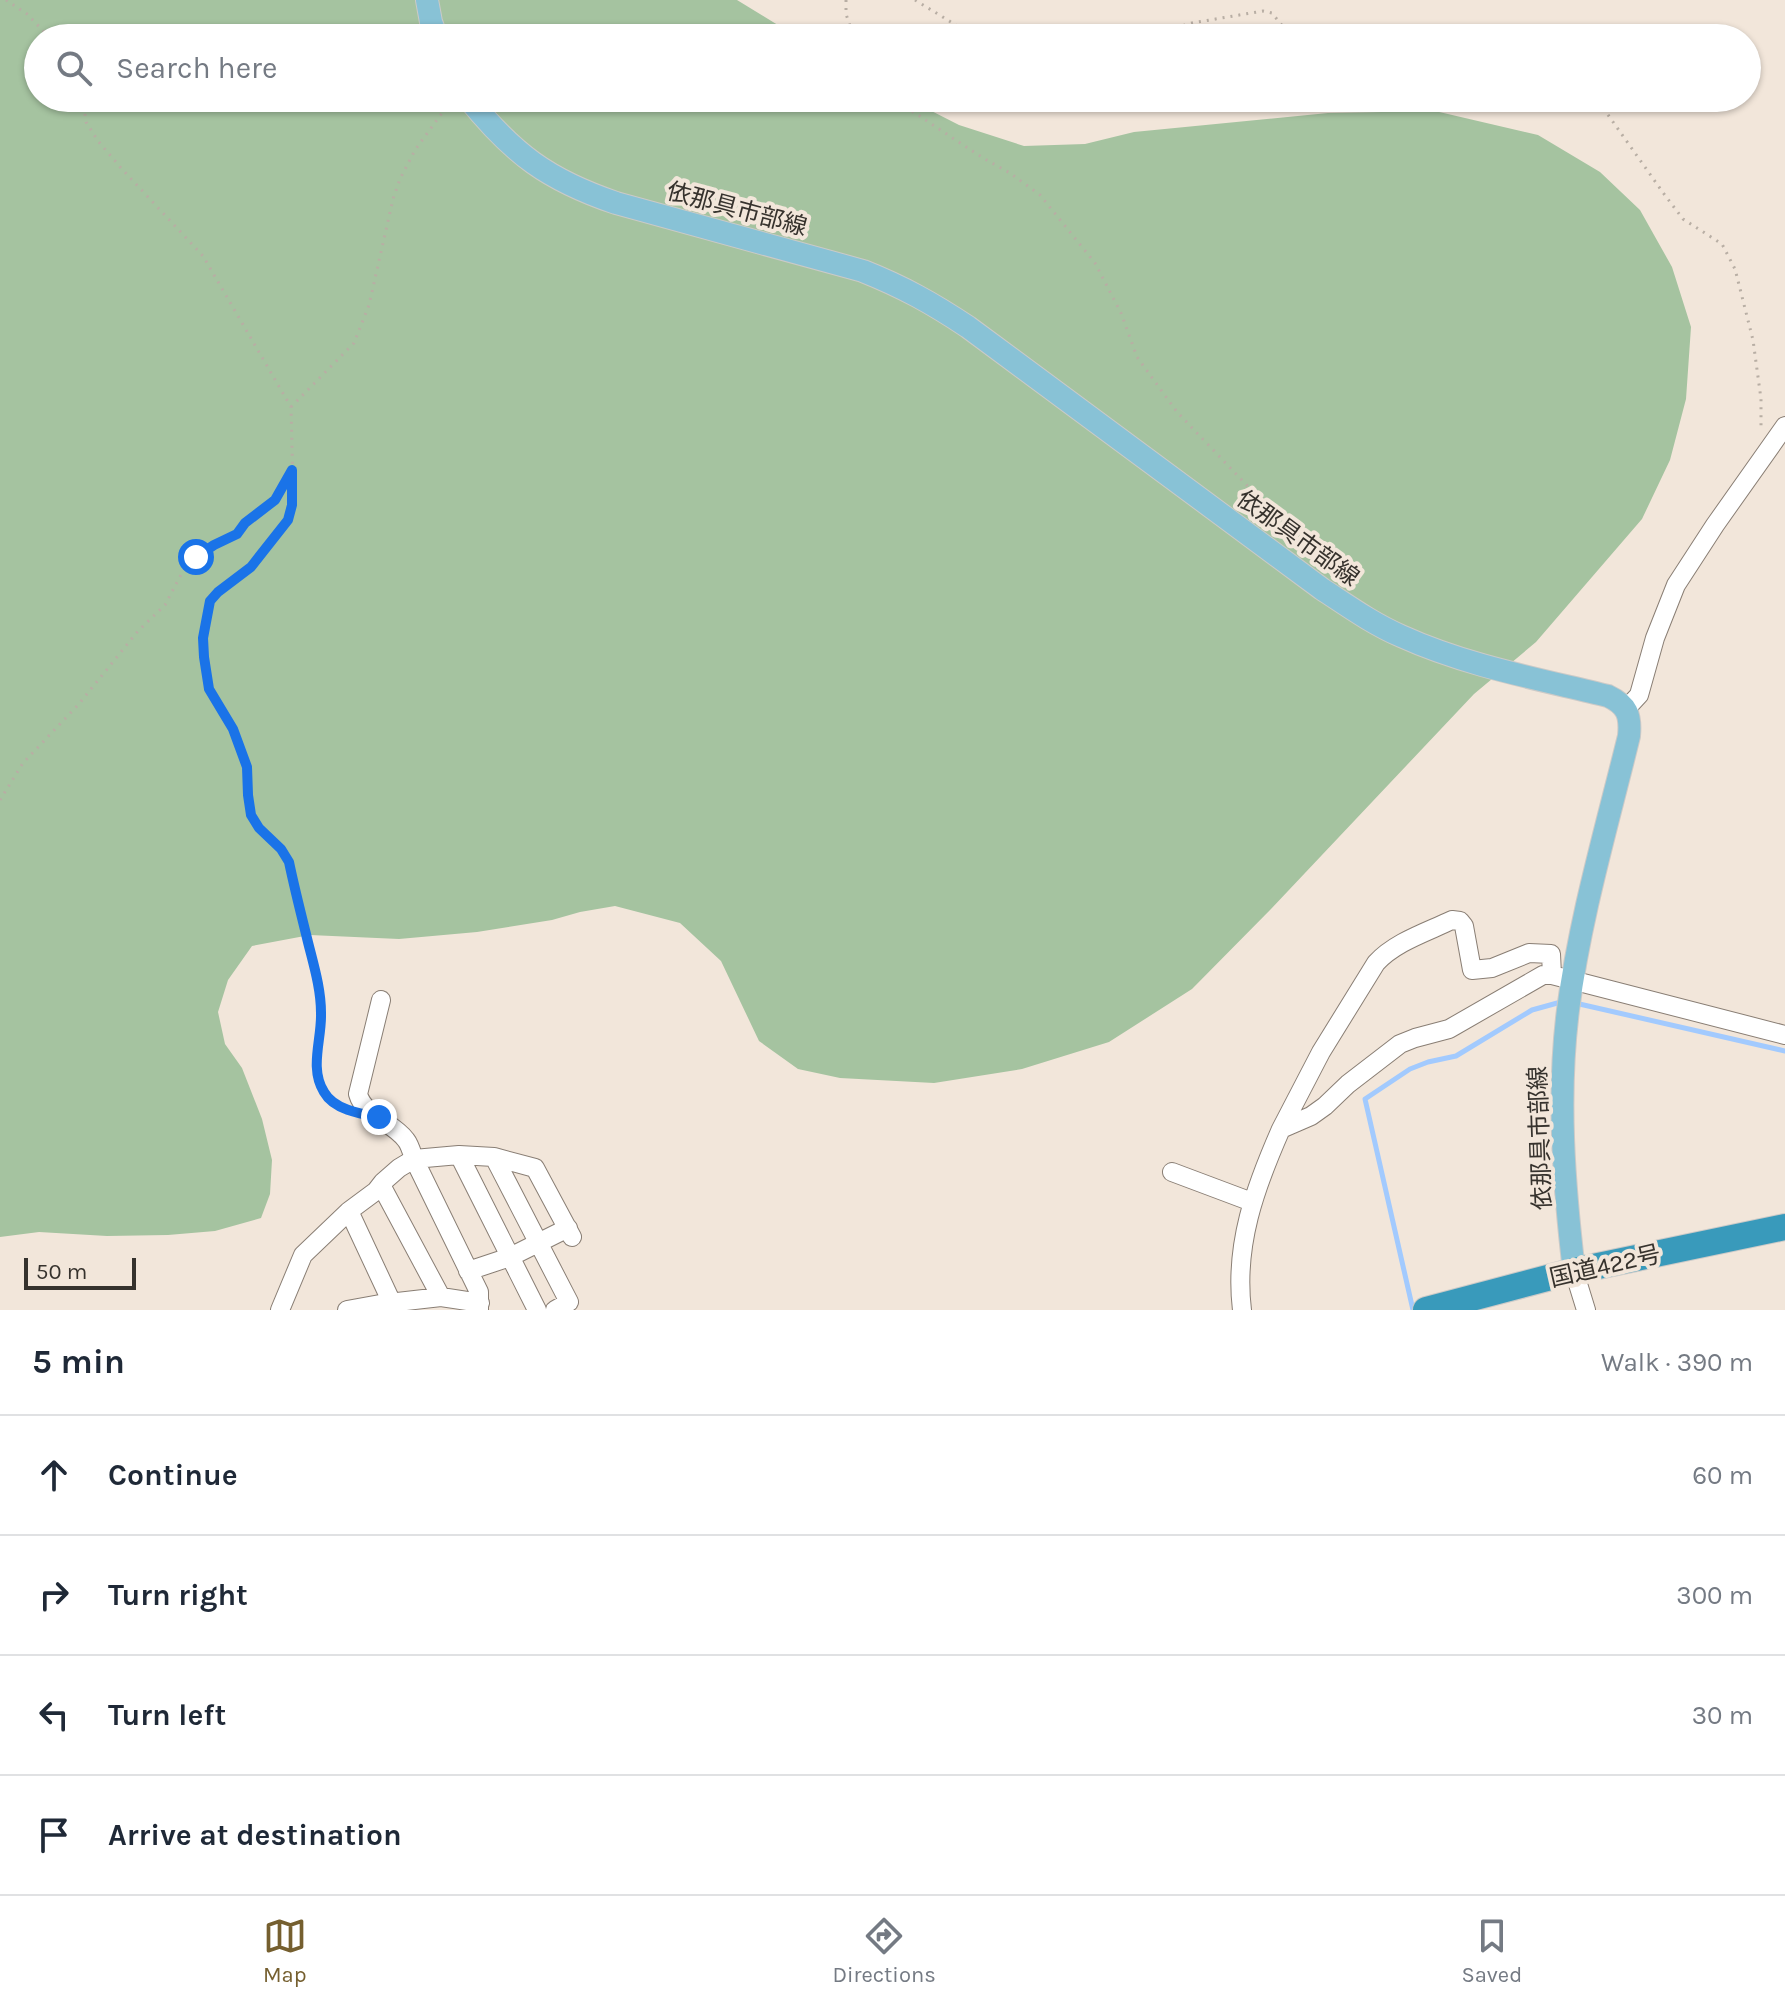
<!DOCTYPE html>
<meta charset="utf-8">
<style>
body{margin:0;font-family:Karla,"Noto Sans JP",sans-serif;background:#f2f2f3;color:#1f2937}
.scale{position:absolute;left:24px;bottom:20px;width:112px;box-sizing:border-box;padding-left:8px;border:4px solid #36322d;border-top:0;font-size:22px;line-height:28px;white-space:nowrap;color:#36322d;-webkit-text-stroke:6px #f2e6da;paint-order:stroke}
.stop{position:absolute;width:24px;height:24px;margin:-18px;border:6px solid #1a73e8;border-radius:50%;background:#fff}
.stop.end{background:#1a73e8;border-color:#fff;box-shadow:0 2px 8px #0008}
.list{margin:0;padding:0;list-style:none}
h2{display:flex;justify-content:space-between;align-items:center;height:104px;margin:0;padding:0 32px;font-size:34px}
h2 small{font-size:26px;font-weight:400;color:#747a83}
.list li{display:grid;grid-template-columns:52px 1fr auto;gap:24px;align-items:center;box-sizing:border-box;height:120px;padding:0 32px;border-top:2px solid #e0e1e3}
.list b{display:block;font-size:30px;white-space:nowrap}
.list em{font-size:26px;font-style:normal;color:#747a83}
.icon{flex:none;width:44px;height:44px;fill:none;stroke:currentColor;stroke-width:2;stroke-linecap:round;stroke-linejoin:round}
.map{position:relative;flex:none;width:1785px;height:1310px;overflow:hidden}
.search{position:absolute;background:#fff;box-shadow:0 2px 6px #0004;left:24px;right:24px;top:24px;height:88px;display:flex;align-items:center;gap:20px;box-sizing:border-box;padding:0 28px;border-radius:44px;color:#747a83;font-size:30px}
.sheet{height:584px;background:#fff}
nav{display:flex;justify-content:space-around;align-items:center;box-sizing:border-box;height:112px;border-top:2px solid #e0e1e3;background:#fff;font-size:22px;color:#747a83}
nav a{display:grid;justify-items:center;gap:4px}
nav .on{color:#755f2f}
.map>svg:first-child{display:block}
</style>
<div class="map">
<svg width="1785" height="1310" viewBox="0 0 1785 1310">
<rect width="100%" height="100%" fill="#f2e6da"/>
<path fill="#a5c3a0" d="M0 0H737L799 38H38V98H906L959 125 1024 146 1085 144 1134 132 1328 113 1435 111 1538 135 1600 172 1640 210 1672 267 1691 327 1686 399 1670 460 1642 519 1536 642 1474 694 1271 909 1192 989 1109 1042 1022 1069 934 1083 840 1078 798 1069 759 1041 721 961 680 923 615 906 580 912 552 920 477 932 399 939 310 935 252 946 228 980 218 1012 225 1044 242 1068 262 1119 272 1160 270 1194 261 1218 215 1231 168 1235 107 1236 39 1232 0 1237Z"/>
<g fill="none" stroke-linecap="round" stroke-linejoin="round">
<path stroke="#a2cafe" stroke-width="5" d="M1575 1003 1785 1051
M1413 1310 1365 1099 1410 1069 1428 1062 1456 1056 1532 1010 1561 1002"/>
<g stroke="#897e74" stroke-width="20">
<path id="minor" d="M1626 709 1639 695 1655 638 1676 585 1715 525 1785 426
M1281 1129 1321 1052 1376 963C1395 942 1427 932 1452 920L1460 921 1464 926 1472 970 1492 968 1529 953 1551 954 1552 975
M459 1155 537 1310
M494 1157 569 1302 555 1310
M1172 1172 1252 1202
M381 1185 441 1297
M349 1211 392 1303
M468 1271 510 1257 568 1228
M1574 1271 1586 1310
M280 1310 303 1255 349 1211 376 1191 383 1182 399 1168 414 1159C412 1153 410 1145 406 1140 393 1122 364 1116 358 1094L381 1000
M347 1310 380 1304 441 1297 480 1303
M479 1310V1292L414 1159 459 1155 494 1157 535 1168 572 1237
M1242 1310C1234 1245 1255 1188 1281 1129L1311 1116 1325 1106 1348 1084 1400 1044 1415 1038 1449 1029 1543 975H1552L1785 1035"/>
</g>
<g stroke="#cbcac8" stroke-width="24">
<path id="major" d="M427 0 431 22 437 38
M468 98C513 154 548 180 616 203L863 271C903 287 932 303 968 327L1322 589C1348 606 1373 624 1401 636 1467 666 1539 679 1608 696 1627 705 1631 715 1629 736 1607 826 1580 917 1568 1010 1557 1097 1564 1185 1574 1271"/>
</g>
<g stroke="#cbcac8" stroke-width="28">
<path id="highway" d="M1426 1310 1574 1271 1785 1227"/>
</g>
<path stroke="#b8aea4" stroke-width="3" stroke-dasharray="2 6" stroke-linecap="butt" d="M6 0 27 14 50 38
M846 0V14L854 38
M915 0 977 38
M1137 38 1192 23 1263 11 1272 13 1284 28 1287 38
M83 98 86 122 98 141 121 168 203 256 291 407 293 486 292 505 288 520 268 547 251 567 218 592 210 601 203 638 204 657 209 689 233 729 247 767 248 795 251 815 259 828 281 849 289 862 317 978 322 1016 318 1052 317 1068 319 1081 328 1098 345 1107
M892 98 983 158 1010 173 1040 195 1095 263 1121 313 1137 357 1177 412 1257 496 1269 527
M1305 98 1310 103 1339 98
M1591 98 1606 112 1664 194 1683 219 1722 244 1735 269 1753 340 1761 399V431
M291 407 354 343 369 305 393 199 400 179 415 150 450 102
M0 800 23 763 78 705 138 631 165 605 184 569 196 557 214 545 237 534 245 523 275 500 291 474"/>
<use href="#minor" stroke="#fff" stroke-width="18"/>
<use href="#major" stroke="#88c2d6" stroke-width="22"/>
<use href="#highway" stroke="#399abb" stroke-width="26"/>
</g>
<g fill="none" stroke-linecap="round" stroke-linejoin="round">
<path stroke="#1a73e8" stroke-width="10" d="M196 557 214 545 237 534 245 523 275 500 292 470V505L288 520 251 567 218 592 210 601 203 638 204 657 209 689 233 729 247 767 248 795 251 815 259 828 281 849 289 862C294 886 300 910 306 934 312 960 321 986 321 1013 322 1039 309 1068 324 1092 334 1110 361 1114 379 1117"/>
</g>
<g text-anchor="middle" dominant-baseline="central" stroke-width="8" stroke-linejoin="round" paint-order="stroke">
<g font-size="24" fill="#36322d" stroke="#f2e6da">
<text transform="translate(737 209) rotate(15)">依那具市部線</text>
<text transform="translate(1298 538) rotate(36)">依那具市部線</text>
<text transform="translate(1540 1138) rotate(-92)">依那具市部線</text>
<text transform="translate(1605 1266) rotate(-13)">国道422号</text>
</g>
</g>
</svg>
<div class="scale">50 m</div>
<div class="stop" style="left:196px;top:557px"></div>
<div class="stop end" style="left:379px;top:1117px"></div>
<div class="search"><svg class="icon" aria-label="search" viewBox="0 0 24 24"><circle cx="10" cy="10" r="6"/><path d="M15 15l6 6"/></svg>Search here</div>
</div>
<section class="sheet">
<h2>5 min<small>Walk · 390 m</small></h2>
<ul class="list">
<li><svg class="icon" aria-label="ahead" viewBox="0 0 24 24"><path d="M12 20V5M6 11l6-6 6 6"/></svg><div><b>Continue</b></div><em>60 m</em></li>
<li><svg class="icon" aria-label="right" viewBox="0 0 24 24"><path d="M7 20v-9h11M14 6l5 5-5 5"/></svg><div><b>Turn right</b></div><em>300 m</em></li>
<li><svg class="icon" aria-label="left" viewBox="0 0 24 24"><path d="M17 20v-9H6M10 6l-5 5 5 5"/></svg><div><b>Turn left</b></div><em>30 m</em></li>
<li><svg class="icon" aria-label="arrive" viewBox="0 0 24 24"><path d="M6 21V4h12l-3 4 3 4H6"/></svg><div><b>Arrive at destination</b></div></li>
</ul>
</section>
<nav>
<a class="on"><svg class="icon" aria-label="map" viewBox="0 0 24 24"><path d="M3 6l6-2 6 2 6-2v14l-6 2-6-2-6 2zM9 4v14M15 6v14"/></svg>Map</a>
<a><svg class="icon" aria-label="directions" viewBox="0 0 24 24"><path d="M12 3l9 9-9 9-9-9zM9 14v-3h6M13 9l2 2-2 2"/></svg>Directions</a>
<a><svg class="icon" aria-label="saved" viewBox="0 0 24 24"><path d="M7 4h10v16l-5-4-5 4z"/></svg>Saved</a>
</nav>
